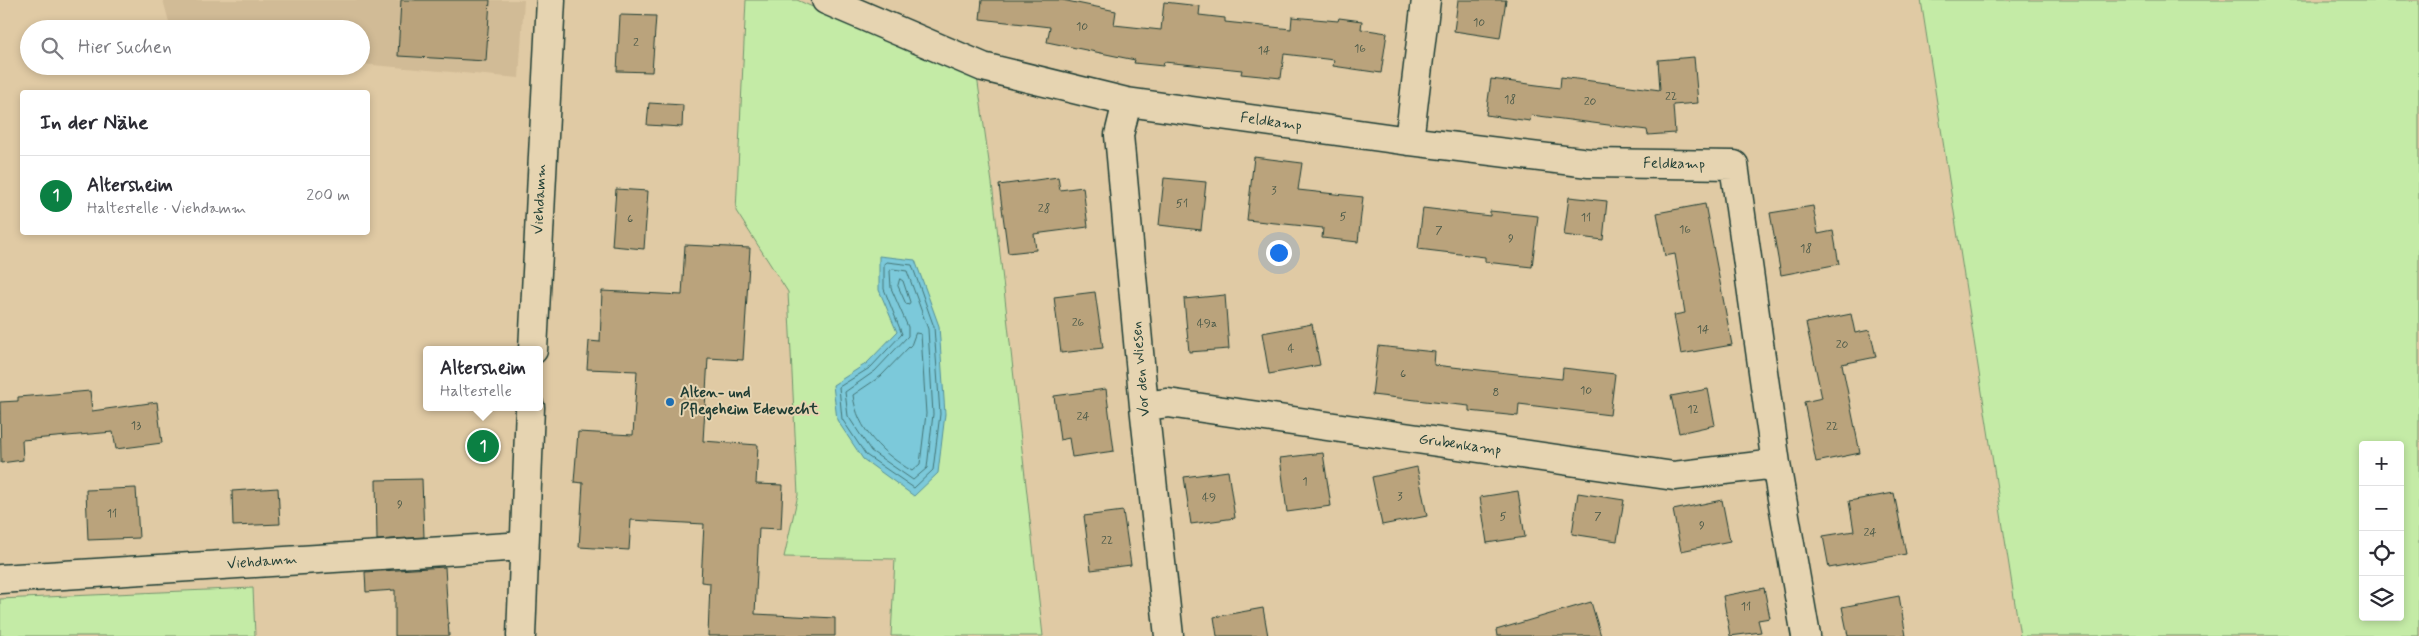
<!DOCTYPE html>
<html lang="de">
<meta charset="utf-8">
<style>
body{margin:0;font-family:Mynerve,sans-serif;background:#f2f2f3;color:#2b2b33}
.controls{position:absolute;right:15px;bottom:15px;display:grid;overflow:hidden;border-radius:5px;box-shadow:0 2px 8px #0003}
.controls button{width:45px;height:45px;display:grid;place-items:center;padding:0;border:0;border-bottom:1px solid #e1e1e2;background:#fff;color:#2b2b33;font:25px sans-serif}
.you{position:absolute;left:1278px;top:252px;width:18px;height:18px;margin:-12px;border:4px solid #fff;border-radius:50%;background:#1a73e8;box-shadow:0 0 0 8px #1a73e833}
.badge{display:grid;place-items:center;width:32px;height:32px;border-radius:50%;background:#0b8043;color:#fff;font-size:16px;font-weight:700}
.pin{position:absolute;translate:-50% -50%;border:2px solid #fff;box-shadow:0 1px 5px #0006}
.popup{position:absolute;left:423px;top:346px;width:120px;height:65px;box-sizing:border-box;display:grid;place-content:center;border-radius:5px;background:#fff;filter:drop-shadow(0 1px 4px #0005);font-size:16px;white-space:nowrap;color:#7c7c81}
.popup b{font-size:19px;color:#2b2b33}
.popup::after{content:'';position:absolute;left:50%;top:100%;margin-left:-10px;border:10px solid transparent;border-top-color:#fff}
.list{margin:0;padding:0;list-style:none}
h2{display:flex;justify-content:space-between;align-items:center;height:65px;margin:0;padding:0 20px;font-size:21px}
h2 small{font-size:16px;font-weight:400;color:#7c7c81}
.list li{display:grid;grid-template-columns:32px 1fr auto;gap:15px;align-items:center;box-sizing:border-box;height:80px;padding:0 20px;border-top:1px solid #e1e1e2}
.list b{display:block;font-size:19px;white-space:nowrap}
.list p{margin:0;font-size:16px;white-space:nowrap;color:#7c7c81}
.list em{font-size:16px;font-style:normal;color:#7c7c81}
.icon{flex:none;width:28px;height:28px;fill:none;stroke:currentColor;stroke-width:2;stroke-linecap:round;stroke-linejoin:round}
.map{position:relative;flex:none;width:2419px;height:636px;overflow:hidden}
.search{position:absolute;background:#fff;box-shadow:0 2px 8px #0003;left:20px;top:20px;width:350px;height:55px;display:flex;align-items:center;gap:12px;box-sizing:border-box;padding:0 18px;border-radius:28px;color:#7c7c81;font-size:19px}
.panel{position:absolute;background:#fff;box-shadow:0 2px 8px #0003;left:20px;top:90px;width:350px;height:145px;border-radius:5px}
.map>svg:first-child{display:block}
</style>
<div class="map">
<svg width="2419" height="636" viewBox="0 0 2419 636">
<rect width="100%" height="100%" fill="#e0caa4"/>
<filter id="ink" filterUnits="userSpaceOnUse"><feTurbulence type="fractalNoise" baseFrequency=".02" numOctaves="2"/><feDisplacementMap in="SourceGraphic" scale="10" xChannelSelector="R" yChannelSelector="G"/><feConvolveMatrix kernelMatrix="1 2 1 2 8 2 1 2 1" color-interpolation-filters="sRGB"/></filter>
<g filter="url(#ink)">
<path fill="#d1bb96" d="M163 0H524L519 78 361 64V29H171Z"/>
<path fill="#c4eba6" stroke="#72946d" fill-rule="evenodd" d="M746 0H797L880 37 976 69 992 183 1043 636H891L895 559 784 557 798 495 788 292 736 211Z
M1921 0H2419V636H2020ZM2363 445H2400V617H2363Z
M253 588 255 636H0V599Z"/>
<path fill="#7cc9da" stroke="#579198" d="M879 256 915 260 939 326 945 414 938 473 914 496 863 459 837 420 833 385 867 363 897 332 879 290Z"/>
<g fill="none" stroke-linecap="round" stroke-linejoin="round">
<path stroke="#447576" stroke-width="1" d="M887 262 912 265 934 327 940 414 933 470 914 488 866 455 842 419 839 387 871 367 902 334 884 289V264Z
M893 269 907 271 928 329 933 414 927 468 913 480 871 451 848 416 845 392 875 371 908 336V327L891 288 890 271Z
M900 279 903 281 910 302 909 305 906 304 898 286Z
M916 333 921 334 926 414 920 464 912 471C883 454 857 430 853 395L881 376 911 345Z"/>
</g>
<path fill="#baa37b" stroke="#1f3d34" d="M401 0H490L486 61 398 56Z
M982 0H1062L1116 11 1114 25 1161 30 1164 2 1200 6 1199 15 1225 18V22L1291 29 1292 17 1338 21 1339 18 1362 21 1361 29 1387 33 1381 73 1333 66 1334 60 1284 54 1281 78 1241 74 1242 70 1164 62 1163 66 1134 63 1135 60 1047 42 1050 27 980 19Z
M1458 0H1506L1500 38 1454 31Z
M620 15 656 16 652 72 617 71Z
M1694 57 1698 103 1673 105 1675 133 1648 135 1647 130 1531 115 1530 121 1486 115 1491 79 1560 88 1561 77 1660 90 1658 60Z
M649 103 683 105 682 127 647 125Z
M1254 157 1302 163 1298 190 1363 197 1358 242 1322 238 1323 228 1247 220Z
M1058 177 1060 190 1083 187 1088 227 1034 234 1036 250 1008 253 999 185Z
M1164 178 1206 182 1201 230 1159 225Z
M616 189 648 191 644 249 612 246Z
M1569 197 1607 201 1603 240 1564 235Z
M1705 204 1732 345 1681 354 1674 315 1685 313 1675 254 1665 256 1657 213Z
M1813 206 1818 234 1833 231 1839 264 1781 275 1770 213Z
M1423 208 1490 216V211L1538 216 1532 267 1485 262V257L1418 249Z
M685 245 750 248 743 360 708 358 703 441 758 445 756 484 783 485 781 529 759 528 755 614 835 618V636H708L710 583 701 582 704 524 631 520 629 550 579 547 583 483 574 482 578 432 633 435 637 371 587 369 589 341 600 342 602 291 682 295Z
M1095 292 1103 348 1061 353 1054 297Z
M1225 295 1229 349 1189 352 1184 299Z
M1851 314 1855 333 1870 330 1876 357 1842 364 1860 453 1816 462 1804 402 1822 398 1806 323Z
M1312 324 1320 365 1269 374 1262 333Z
M1378 346 1435 352 1434 365 1562 379 1563 368 1615 374 1610 415 1519 404 1518 416 1469 411V406L1372 395Z
M1106 389 1114 451 1072 457 1069 438 1060 440 1054 396Z
M1708 389 1715 425 1679 433 1671 396Z
M90 391 92 411 157 402 162 443 116 449 113 432 22 440 23 460 1 463 0 402 18 401V397Z
M1323 453 1331 506 1287 512 1280 458Z
M1417 467 1427 516 1382 525 1372 477Z
M1228 471 1235 518 1191 524 1184 477Z
M422 479 424 537 377 540 376 480Z
M136 488 139 538 88 540 86 490Z
M278 488 280 524 233 526 232 491Z
M1518 491 1525 537 1487 543 1480 497Z
M1578 493 1624 500 1617 541 1572 534Z
M1894 493 1906 554 1829 568 1823 536 1854 531 1849 501Z
M1722 500 1730 541 1681 551 1673 510Z
M1123 511 1131 565 1091 570 1084 516Z
M445 567 449 636H395V590L366 592 365 572Z
M1764 588 1770 618 1758 620 1761 632 1730 636 1723 596Z
M1899 596 1906 636H1848L1842 607Z
M1591 602 1601 636H1497L1496 630Z
M1263 608 1268 636H1217L1214 617Z"/>
<g fill="none" stroke-linecap="round" stroke-linejoin="round">
<g stroke="#1f3d34" stroke-width="31">
<path id="minor" d="M826 0 983 67 1127 102 1409 141 1589 163 1734 165 1776 464 1806 636
M1127 102 1119 135 1144 406 1169 636
M1409 141 1426 0
M1144 406 1168 403 1674 476 1776 464
M0 579 524 546"/>
</g>
<g stroke="#1f3d34" stroke-width="31">
<path id="major" d="M533 350 551 0
M521 636 530 407"/>
</g>
<use href="#minor" stroke="#e6d4b1" stroke-width="28"/>
<use href="#major" stroke="#e6d4b1" stroke-width="28"/>
</g>
</g>
<circle fill="#1f6fb2" stroke="#e6d4b1" stroke-width="2" cx="670" cy="402" r="5"/>
<g text-anchor="middle" dominant-baseline="central" stroke-width="4" stroke-linejoin="round" paint-order="stroke">
<g font-size="12" fill="#465646">
<text x="1479" y="23">10</text>
<text x="1082" y="27">10</text>
<text x="636" y="43">2</text>
<text x="1360" y="49">16</text>
<text x="1264" y="51">14</text>
<text x="1671" y="97">22</text>
<text x="1510" y="100">18</text>
<text x="1590" y="102">20</text>
<text x="1274" y="191">3</text>
<text x="1182" y="204">51</text>
<text x="1044" y="209">28</text>
<text x="1343" y="217">5</text>
<text x="1586" y="218">11</text>
<text x="630" y="219">6</text>
<text x="1685" y="230">16</text>
<text x="1439" y="231">7</text>
<text x="1511" y="239">9</text>
<text x="1806" y="249">18</text>
<text x="1078" y="323">26</text>
<text x="1207" y="324">49a</text>
<text x="1703" y="330">14</text>
<text x="1842" y="345">20</text>
<text x="1291" y="349">4</text>
<text x="1403" y="374">6</text>
<text x="1586" y="391">10</text>
<text x="1496" y="393">8</text>
<text x="1693" y="410">12</text>
<text x="1083" y="417">24</text>
<text x="136" y="426">13</text>
<text x="1832" y="427">22</text>
<text x="1305" y="482">1</text>
<text x="1400" y="497">3</text>
<text x="1209" y="498">49</text>
<text x="400" y="505">9</text>
<text x="112" y="514">11</text>
<text x="1503" y="517">5</text>
<text x="1598" y="517">7</text>
<text x="1702" y="526">9</text>
<text x="1870" y="533">24</text>
<text x="1107" y="541">22</text>
<text x="1746" y="607">11</text>
</g>
<g font-size="15" fill="#1f3d34" stroke="#e6d4b1">
<text transform="translate(1271 122) rotate(8)">Feldkamp</text>
<text transform="translate(1674 164) rotate(1)">Feldkamp</text>
<text transform="translate(540 199) rotate(-87)">Viehdamm</text>
<text transform="translate(1141 369) rotate(-95)">Vor den Wiesen</text>
<text transform="translate(1460 445) rotate(8)">Grubenkamp</text>
<text transform="translate(262 562) rotate(-4)">Viehdamm</text>
</g>
<g font-size="15" font-weight="bold" fill="#1f3d34" stroke="#e6d4b1" text-anchor="start">
<text x="680" y="393">Alten- und<tspan x="680" dy="17">Pflegeheim Edewecht</tspan></text>
</g>
</g>
</svg>
<div class="controls">
<button>+</button>
<button>−</button>
<button><svg class="icon" aria-label="locate" viewBox="0 0 24 24"><circle cx="12" cy="12" r="6"/><path d="M12 2v4M12 18v4M2 12h4M18 12h4"/></svg></button>
<button><svg class="icon" aria-label="layers" viewBox="0 0 24 24"><path d="M12 4l9 5-9 5-9-5zM3 14l9 5 9-5"/></svg></button>
</div>
<div class="you"></div>
<div class="pin badge" style="left:483px;top:446px">1</div>
<div class="popup"><b>Altersheim</b>Haltestelle</div>
<div class="search"><svg class="icon" aria-label="search" viewBox="0 0 24 24"><circle cx="10" cy="10" r="6"/><path d="M15 15l6 6"/></svg>Hier suchen</div>
<section class="panel">
<h2>In der Nähe<small></small></h2>
<ul class="list">
<li><span class="badge">1</span><div><b>Altersheim</b><p>Haltestelle · Viehdamm</p></div><em>200 m</em></li>
</ul>
</section>
</div>
